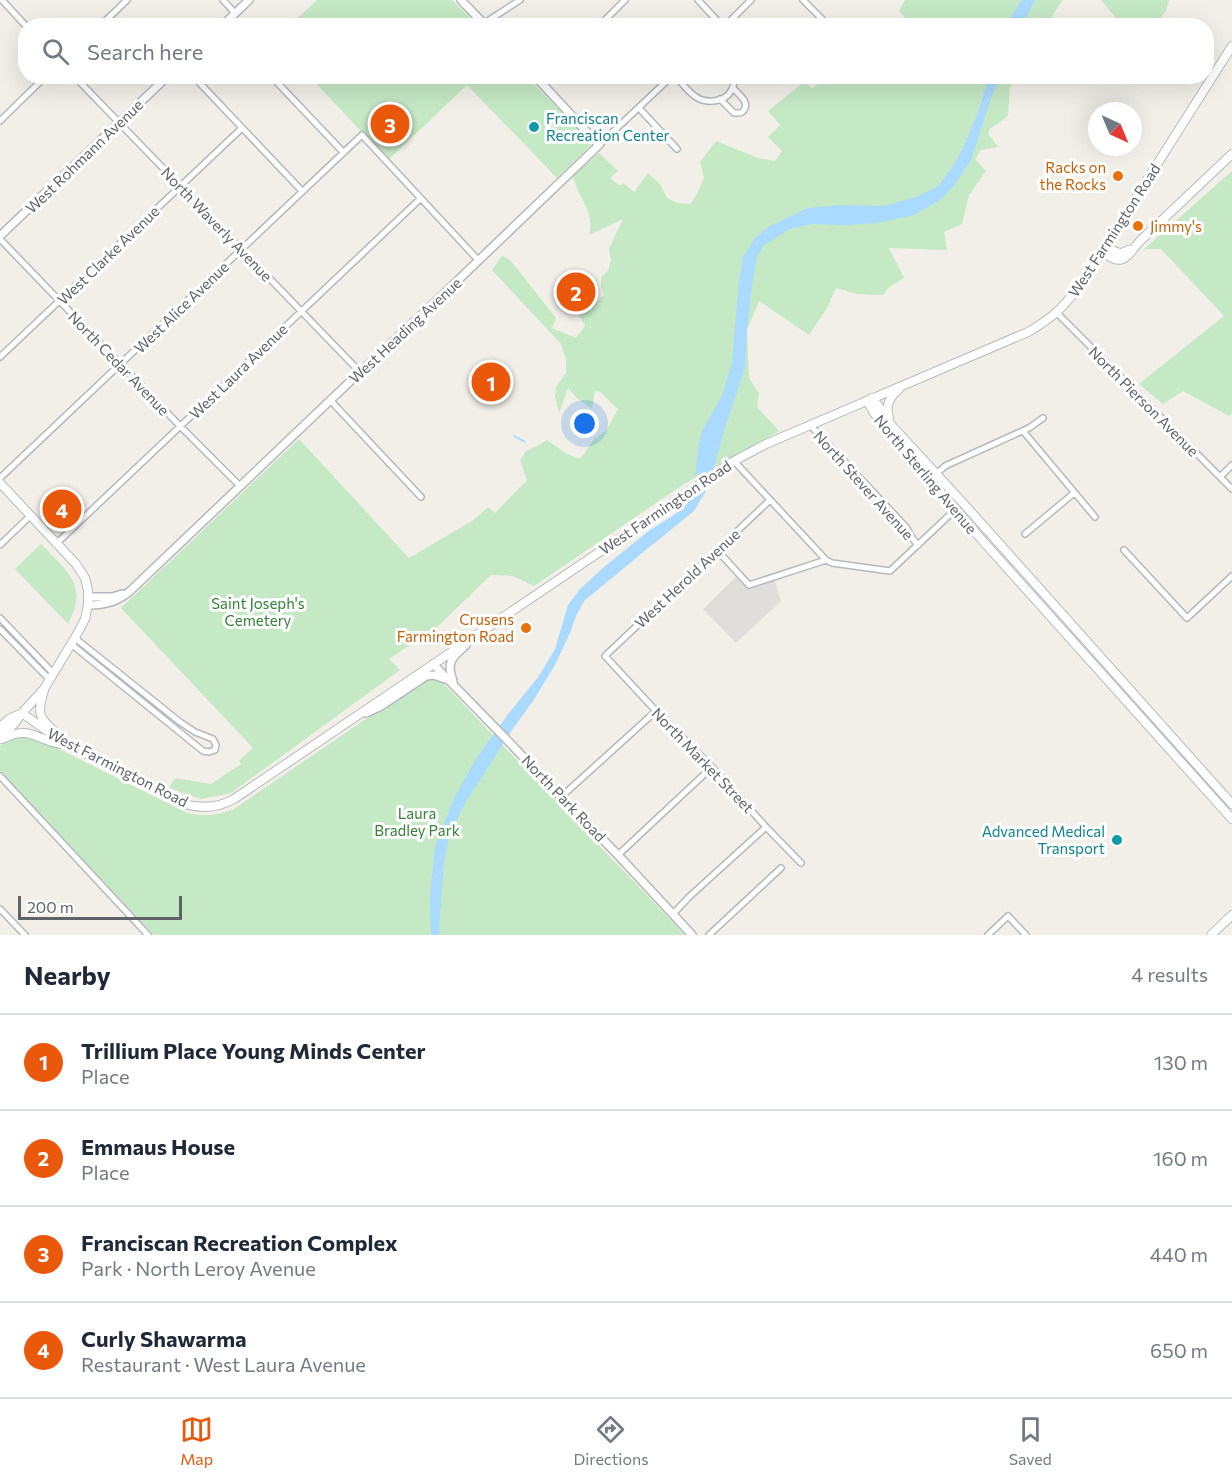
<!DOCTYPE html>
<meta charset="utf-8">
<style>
body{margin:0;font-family:Commissioner,sans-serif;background:#f6f6f7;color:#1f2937}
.compass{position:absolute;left:1088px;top:102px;width:54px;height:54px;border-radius:50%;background:#fff;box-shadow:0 6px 24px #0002;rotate:136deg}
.scale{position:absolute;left:18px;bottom:15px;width:164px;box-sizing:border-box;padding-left:6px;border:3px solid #5f6368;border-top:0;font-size:16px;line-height:21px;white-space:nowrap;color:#5f6368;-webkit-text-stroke:4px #fff;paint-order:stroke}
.you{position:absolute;left:585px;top:424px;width:21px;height:21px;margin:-15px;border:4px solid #fff;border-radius:50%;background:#1a73e8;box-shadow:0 0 0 9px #1a73e833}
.badge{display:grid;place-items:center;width:39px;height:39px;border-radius:50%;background:#ea580c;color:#fff;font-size:20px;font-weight:700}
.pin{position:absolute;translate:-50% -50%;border:3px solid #fff;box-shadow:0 2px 6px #0006}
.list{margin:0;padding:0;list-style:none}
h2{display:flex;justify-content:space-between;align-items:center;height:78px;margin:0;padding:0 24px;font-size:26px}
h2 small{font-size:20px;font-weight:400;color:#747a83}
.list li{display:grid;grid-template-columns:39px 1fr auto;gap:18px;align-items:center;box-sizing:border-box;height:96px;padding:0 24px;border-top:2px solid #e0e1e3}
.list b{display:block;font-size:22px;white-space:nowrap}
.list p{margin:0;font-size:20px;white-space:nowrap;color:#747a83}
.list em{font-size:20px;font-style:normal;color:#747a83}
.icon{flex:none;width:33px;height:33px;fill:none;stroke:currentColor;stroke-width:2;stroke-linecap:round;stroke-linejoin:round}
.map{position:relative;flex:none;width:1232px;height:935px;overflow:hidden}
.search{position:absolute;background:#fff;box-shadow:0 6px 24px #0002;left:18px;right:18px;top:18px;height:66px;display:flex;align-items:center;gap:15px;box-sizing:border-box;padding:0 21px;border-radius:24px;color:#747a83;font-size:22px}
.sheet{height:462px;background:#fff}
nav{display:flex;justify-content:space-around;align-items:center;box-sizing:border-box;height:84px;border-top:2px solid #e0e1e3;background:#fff;font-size:16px;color:#747a83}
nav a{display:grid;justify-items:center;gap:3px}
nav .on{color:#ea580c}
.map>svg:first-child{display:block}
</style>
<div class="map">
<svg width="1232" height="935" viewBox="0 0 1232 935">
<rect width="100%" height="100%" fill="#f1efe8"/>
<path fill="#e0deda" d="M739 574 749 584 774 578 781 601 736 643 703 609Z"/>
<path fill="#c5e8c5" d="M317 0H452L477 25H290Z
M905 0H1063L1048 22 1039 25 887 26 892 20 908 21 899 11Z
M1101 0H1169L1166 11 1154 25 1123 26Z
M310 77H527L591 142 590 146 557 178 467 85 388 160Z
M831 77H1022L1010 86 1008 116 990 129 988 134 998 147 981 150 975 159 986 171 969 195 962 224 944 232 947 250 889 248 904 278 888 288 883 295 857 294 836 288 827 308 809 335 759 301 747 330 749 378 759 393 757 407 779 431 684 484 534 586 513 576 491 575 438 626 389 659 400 670 231 793 201 799 169 788 175 778 211 784 241 764 239 761 253 748 121 608 299 439 409 558 475 519 488 507 495 513 527 480 520 460 526 451 539 445 547 440C557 446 567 457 580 458L584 454 594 439 606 431 618 409 600 392 595 391 592 409 577 398 568 388 559 413 555 397 556 387 566 373V360L561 344 492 270 502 256 511 261 556 318 552 328 576 338 585 326 579 315C588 307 596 305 604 294L601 287V277L608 271 611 260 609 249 623 219 589 235C596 213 577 196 573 176L599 153 618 171 610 178 620 186 623 183 634 192 648 173 660 184 667 198 678 203 690 204 697 194 704 178 700 162 716 141 758 158 775 161 782 151 768 137 780 125 768 111 804 82 812 88Z
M1232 171V413L1229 416 1183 391 1163 404 1139 384 1224 316 1161 249H1144Z
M41 544C67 571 89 585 68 624L15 569Z
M426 678 439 679 685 935H154L0 771V746C12 735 17 735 33 736L187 813C206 817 215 816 234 809Z"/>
<path fill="#aadaff" d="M1022 0H1035L1022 25H1008L1013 13Z
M989 77H1000L990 101 971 160 954 186 940 200 914 215 878 223 844 225 812 224 790 229 763 246 757 258 753 278 747 329 745 368 727 421 713 469 710 467 713 470 707 489 694 511 641 554 584 601 576 616 570 633 555 665 533 701 512 730 465 803 449 836 444 863 439 928 440 935H431L430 897 435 847 454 798 476 759 509 713 539 676 555 649 568 605 580 589 604 567 650 530 674 515 687 504 692 495 698 473 695 475 699 443 703 429 722 396 732 363 739 279 743 257 755 238 770 226 808 208 842 205 884 206 919 196 938 186 951 169 963 148 975 120Z"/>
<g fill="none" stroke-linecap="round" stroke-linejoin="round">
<path stroke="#aadaff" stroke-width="1.5" d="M514 436 525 442"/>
<g stroke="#b5b8bc" stroke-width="8">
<path id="minor" d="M2 0 26 26
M223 0 235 13
M698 0 722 26
M803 0 829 26
M485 25 489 20 520 0
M100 26 127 0
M599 26 625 0
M725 26 751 0
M74 76 360 372
M193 76 302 191
M271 76 343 152
M675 76C682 83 688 92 696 97 707 104 725 102 731 91 734 86 734 81 735 76
M720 99 734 113C739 113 741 114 744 110 750 102 738 94 733 88
M639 108 677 149
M0 121 46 76
M599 145 672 76
M0 239 180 426 240 486
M1057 313 1232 489
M0 357 242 128
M330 400 421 497
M810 425 906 527 912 538 918 545
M1023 431 1095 517
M734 461 826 560 832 563 890 571 957 508
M934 476 945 466 1029 428 1043 418
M1220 477 1232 465
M0 478 362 135 479 261
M770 500 605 656 656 711 712 767 766 827 801 863
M1025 534 1074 493
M57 543 420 199
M0 545 31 515
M717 550 749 585 826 560
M1124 550 1187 618 1232 576
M0 618 54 674
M0 629 50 680
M71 644 203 751 209 752 215 750 216 745 213 739 195 732 180 722 75 638
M0 776 148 935
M561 797 656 711
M618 855 712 767
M0 909 25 935
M673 914 689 897 766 827
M709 935 781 868
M988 935 1008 916 1026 935"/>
</g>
<g stroke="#b5b8bc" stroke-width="10">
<path id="tertiary" d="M461 0 486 26
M222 26 249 0
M0 236 168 76
M89 597H112L122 594
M88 605C105 605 116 602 129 592L360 372 431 306 599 145 535 76
M433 664 509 742 561 797 618 855 692 935
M453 681C446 661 452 658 466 645
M366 713 381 706 426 676 433 675 445 679"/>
</g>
<g stroke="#b6babf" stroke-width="10">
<path id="secondary" d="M1102 251C1121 268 1126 258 1139 242L1232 154
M1102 251C1105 251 1107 250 1110 250 1119 251 1118 256 1128 250
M872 398 869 404 874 413 965 521 1232 819
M872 398C881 407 885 418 893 427L963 503 1232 804
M889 417C885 405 890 397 899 389
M0 483 76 564 85 578 88 590V605L85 619 76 636 44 689 22 713 14 724 0 737
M44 690C37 713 38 717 55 732
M22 713 61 741 184 804C202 809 218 808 234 799L734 461 766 444 1028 332C1053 318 1067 304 1083 281L1232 46
M0 727 9 719 20 714
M2 739C31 724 36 741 62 744
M1211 935 1232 915"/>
</g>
<use href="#minor" stroke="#fff" stroke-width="5"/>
<use href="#tertiary" stroke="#fff" stroke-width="7"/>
<use href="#secondary" stroke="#fff" stroke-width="8"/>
</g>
<g fill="#0f9aa8" stroke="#fff" stroke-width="2">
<circle cx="534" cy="127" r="6"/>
<circle cx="1117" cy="840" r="6"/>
</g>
<g fill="#e8710a" stroke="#fff" stroke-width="2">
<circle cx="1118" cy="176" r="6"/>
<circle cx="1138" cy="226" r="6"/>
<circle cx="526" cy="628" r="6"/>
</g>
<g text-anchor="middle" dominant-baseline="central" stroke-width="6" stroke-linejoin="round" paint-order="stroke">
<g font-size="15" fill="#0d838f" stroke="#fff" text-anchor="start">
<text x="546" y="118">Franciscan<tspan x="546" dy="17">Recreation Center</tspan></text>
<text x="1105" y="831" text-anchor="end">Advanced Medical<tspan x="1105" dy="17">Transport</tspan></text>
</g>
<g font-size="15" fill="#5f6368" stroke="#fff">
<text transform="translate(84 156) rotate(-44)">West Rohmann Avenue</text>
<text transform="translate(217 224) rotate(46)">North Waverly Avenue</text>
<text transform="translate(1114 230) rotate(-57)">West Farmington Road</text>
<text transform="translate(108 255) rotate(-44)">West Clarke Avenue</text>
<text transform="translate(181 307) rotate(-44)">West Alice Avenue</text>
<text transform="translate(405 330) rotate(-43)">West Heading Avenue</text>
<text transform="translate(119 363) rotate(46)">North Cedar Avenue</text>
<text transform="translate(238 371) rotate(-44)">West Laura Avenue</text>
<text transform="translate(1144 401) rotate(45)">North Pierson Avenue</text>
<text transform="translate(926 474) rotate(50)">North Sterling Avenue</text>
<text transform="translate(864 485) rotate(48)">North Stever Avenue</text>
<text transform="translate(665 507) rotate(-34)">West Farmington Road</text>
<text transform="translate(687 578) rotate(-43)">West Herold Avenue</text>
<text transform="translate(703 760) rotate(46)">North Market Street</text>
<text transform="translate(118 767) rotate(27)">West Farmington Road</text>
<text transform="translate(564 798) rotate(46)">North Park Road</text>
</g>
<g font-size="15" fill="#c56008" stroke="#fff" text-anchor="end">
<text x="1106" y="167">Racks on<tspan x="1106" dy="17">the Rocks</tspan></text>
<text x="1150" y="226" text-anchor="start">Jimmy's</text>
<text x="514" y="619">Crusens<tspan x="514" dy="17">Farmington Road</tspan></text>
</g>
<g font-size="15" fill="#348238" stroke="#fff">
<text x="258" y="603">Saint Joseph's<tspan x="258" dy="17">Cemetery</tspan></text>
<text x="417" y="813">Laura<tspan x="417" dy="17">Bradley Park</tspan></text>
</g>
</g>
</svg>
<svg class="compass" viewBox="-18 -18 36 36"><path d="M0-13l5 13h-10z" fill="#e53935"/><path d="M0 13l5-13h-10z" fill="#747a83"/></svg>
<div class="scale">200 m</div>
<div class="you"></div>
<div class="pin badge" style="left:491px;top:382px">1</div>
<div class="pin badge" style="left:576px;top:292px">2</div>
<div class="pin badge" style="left:390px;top:124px">3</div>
<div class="pin badge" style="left:62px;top:509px">4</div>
<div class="search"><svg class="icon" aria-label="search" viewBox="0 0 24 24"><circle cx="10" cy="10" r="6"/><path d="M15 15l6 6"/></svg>Search here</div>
</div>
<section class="sheet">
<h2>Nearby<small>4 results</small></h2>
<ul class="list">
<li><span class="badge">1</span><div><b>Trillium Place Young Minds Center</b><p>Place</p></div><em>130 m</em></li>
<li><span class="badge">2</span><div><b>Emmaus House</b><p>Place</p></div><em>160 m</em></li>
<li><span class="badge">3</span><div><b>Franciscan Recreation Complex</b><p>Park · North Leroy Avenue</p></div><em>440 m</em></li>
<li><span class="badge">4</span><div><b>Curly Shawarma</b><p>Restaurant · West Laura Avenue</p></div><em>650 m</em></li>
</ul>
</section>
<nav>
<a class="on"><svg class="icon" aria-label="map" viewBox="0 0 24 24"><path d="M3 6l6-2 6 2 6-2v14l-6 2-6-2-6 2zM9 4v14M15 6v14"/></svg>Map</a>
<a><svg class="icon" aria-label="directions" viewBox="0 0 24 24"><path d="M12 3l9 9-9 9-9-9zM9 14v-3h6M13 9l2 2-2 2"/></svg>Directions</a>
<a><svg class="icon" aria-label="saved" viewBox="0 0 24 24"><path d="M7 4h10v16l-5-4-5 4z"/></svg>Saved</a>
</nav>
